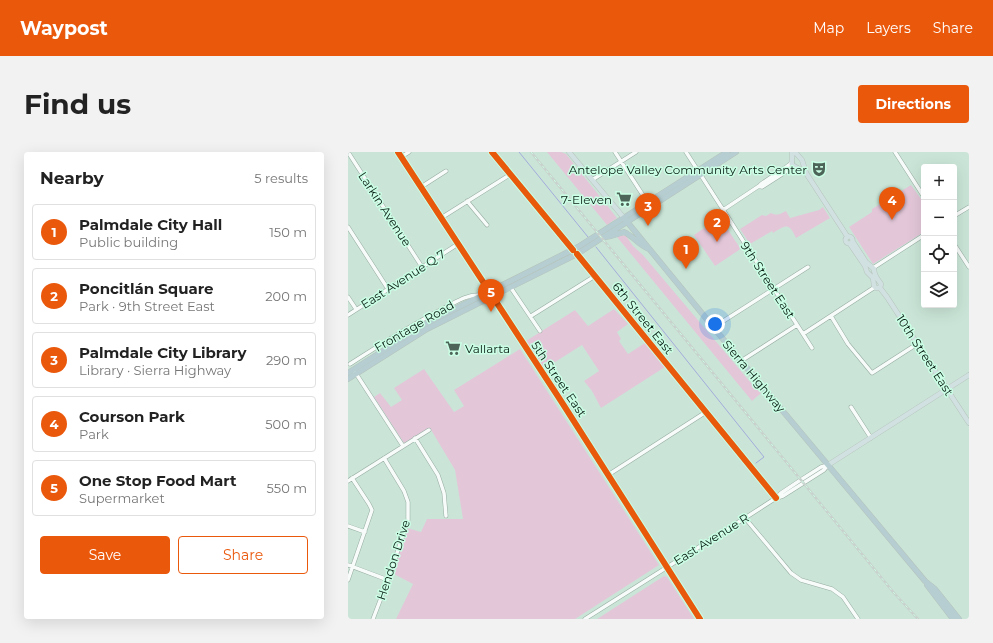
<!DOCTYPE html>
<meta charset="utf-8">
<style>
body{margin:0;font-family:Montserrat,sans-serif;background:#f2f2f2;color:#222}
.controls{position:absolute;right:12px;top:12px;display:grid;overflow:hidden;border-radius:4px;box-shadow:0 4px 16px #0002}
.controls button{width:36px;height:36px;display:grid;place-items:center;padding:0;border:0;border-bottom:1px solid #e0e0e0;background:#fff;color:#222;font:20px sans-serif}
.you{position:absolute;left:367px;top:172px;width:14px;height:14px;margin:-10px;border:3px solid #fff;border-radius:50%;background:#1a73e8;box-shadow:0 0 0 6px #1a73e833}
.badge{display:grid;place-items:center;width:26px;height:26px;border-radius:50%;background:#ea580c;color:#fff;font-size:13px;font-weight:700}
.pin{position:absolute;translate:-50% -33px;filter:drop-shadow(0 1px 2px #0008)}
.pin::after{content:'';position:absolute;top:21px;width:14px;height:12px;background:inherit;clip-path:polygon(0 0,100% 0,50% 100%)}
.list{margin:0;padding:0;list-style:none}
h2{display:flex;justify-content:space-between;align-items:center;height:52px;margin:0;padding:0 16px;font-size:17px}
h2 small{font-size:13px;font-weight:400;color:#767676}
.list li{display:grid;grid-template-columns:26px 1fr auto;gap:12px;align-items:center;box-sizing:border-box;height:56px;margin:0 8px 8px;padding:0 8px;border:1px solid #e0e0e0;border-radius:4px}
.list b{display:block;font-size:15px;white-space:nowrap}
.list p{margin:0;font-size:13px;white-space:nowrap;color:#767676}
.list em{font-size:13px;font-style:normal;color:#767676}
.actions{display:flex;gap:8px;padding:12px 16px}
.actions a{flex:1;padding:9px 0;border:1px solid #ea580c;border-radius:4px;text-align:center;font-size:14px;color:#ea580c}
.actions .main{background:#ea580c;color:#fff}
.icon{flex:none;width:22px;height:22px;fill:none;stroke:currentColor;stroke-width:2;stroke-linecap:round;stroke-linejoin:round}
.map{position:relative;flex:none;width:621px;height:467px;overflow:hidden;border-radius:4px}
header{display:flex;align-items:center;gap:24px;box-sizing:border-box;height:56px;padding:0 20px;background:#ea580c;color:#fff}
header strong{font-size:19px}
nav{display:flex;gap:22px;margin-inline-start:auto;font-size:14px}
.intro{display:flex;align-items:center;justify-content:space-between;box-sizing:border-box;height:96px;padding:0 24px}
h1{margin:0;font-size:28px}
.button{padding:10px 18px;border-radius:4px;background:#ea580c;color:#fff;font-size:14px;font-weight:700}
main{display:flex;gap:24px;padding:0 24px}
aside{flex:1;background:#fff;border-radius:4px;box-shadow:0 4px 16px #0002}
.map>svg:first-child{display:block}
</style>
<header>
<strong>Waypost</strong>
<nav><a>Map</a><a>Layers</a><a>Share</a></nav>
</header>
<div class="intro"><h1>Find us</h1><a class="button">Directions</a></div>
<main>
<aside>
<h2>Nearby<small>5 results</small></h2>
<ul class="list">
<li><span class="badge">1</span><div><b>Palmdale City Hall</b><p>Public building</p></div><em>150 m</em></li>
<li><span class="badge">2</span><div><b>Poncitlán Square</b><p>Park · 9th Street East</p></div><em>200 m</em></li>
<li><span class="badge">3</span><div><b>Palmdale City Library</b><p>Library · Sierra Highway</p></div><em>290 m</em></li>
<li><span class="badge">4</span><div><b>Courson Park</b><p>Park</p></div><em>500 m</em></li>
<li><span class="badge">5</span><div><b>One Stop Food Mart</b><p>Supermarket</p></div><em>550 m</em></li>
</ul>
<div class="actions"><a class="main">Save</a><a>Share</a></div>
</aside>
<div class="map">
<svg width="621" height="467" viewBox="0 0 621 467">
<rect width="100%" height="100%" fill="#cae5d7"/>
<path fill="#e3c7d9" d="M199 0H213L218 2 269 66 259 73Z
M563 33 576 51V80L525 112 501 75 524 60V57Z
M475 55 482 66 448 86C441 71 439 72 425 81L424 79 402 92 392 77 414 63 418 64 423 61C430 64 432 62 438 59L442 66 471 58Z
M371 66 373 67 392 96 391 98 367 114 346 83Z
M273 83 278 84 285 94 295 103 408 237 413 241 404 249 269 85Z
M266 157 280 172 269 180 273 187 271 189 280 202 297 191 317 215 253 256 244 239 236 229 251 219 234 193 196 217 178 189 227 158 240 174Z
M172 197 311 413 227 467H48L65 432 44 421 59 376 73 380 79 367H115L107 318 82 276 56 291 26 245 32 241 43 255 54 248 46 236 76 217 106 260 116 254 106 238Z
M316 424 319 425 346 467H249Z"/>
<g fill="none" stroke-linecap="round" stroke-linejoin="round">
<path stroke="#a3abdb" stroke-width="1" d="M171 0 240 85
M248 95 416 305 408 311"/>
<g stroke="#97aca2" stroke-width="4.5">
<path id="minor" d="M0 0 74 115
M50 0 213 249 352 467
M144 0 428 346
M267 0 300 51
M338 0 464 196
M547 0 576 45
M53 5 61 0
M244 28 288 0
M411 34 414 35 442 17 447 15
M73 35 98 19
M119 49 139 73
M375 58 411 34 413 32 441 13 444 10
M606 64 621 55
M93 66 163 22
M0 75 40 137
M606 92 621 115
M525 116 576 83
M163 136 192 179
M0 145 8 157
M0 163 110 92
M183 164 247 124
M483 164 500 192 524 221 569 192
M366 175 460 115
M455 182 527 135
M393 209 449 173
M2 212C33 192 65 172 98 155 108 150 118 143 130 143L132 145
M7 220 55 294
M503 255 523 286
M67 286 90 323 96 341 98 364
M260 323 358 260
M0 329 81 278
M429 346 435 344 476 318 480 313
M397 366 443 421 453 428 484 437 495 445 510 467
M0 374 17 380
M0 413 40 428
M0 428 24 358 21 352 4 326
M25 467 41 425 60 368V350L56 339 36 306
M237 467 397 366 428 346 433 341 451 329 473 315 480 313"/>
</g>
<g stroke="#b6c4bd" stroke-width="5.5">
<path id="major" d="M221 0 276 66
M444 0C445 5 443 9 444 13L458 21
M447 0 454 8 458 21 499 84
M497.5 88a3.5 3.5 0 1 1 7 0a3.5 3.5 0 1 1-7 0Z
M502 92 517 114 519 120 525 126 526 134 528 136H532L533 132C529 126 526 124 526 117L518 110 505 90
M532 136 539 145 621 271
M480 313 621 223"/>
</g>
<g stroke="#b6c4bd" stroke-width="6">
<path id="highway" d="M276 66 393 209 577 429 587 437 611 467
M257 85 263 84 276 80C285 84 291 93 301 97
M0 221 79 171 230 95 379 0
M0 227 79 177 229 102 388 0
M579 433 605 467"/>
</g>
<use href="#minor" stroke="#f7fbf9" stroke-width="3.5"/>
<use href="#major" stroke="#d1e0e0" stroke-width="4.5"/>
<use href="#highway" stroke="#b6ced1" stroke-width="5"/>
<g stroke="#c8d1cd" stroke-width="2.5">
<path id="rail" d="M183 0 546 441 570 467"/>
</g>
<use href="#rail" stroke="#cbffe5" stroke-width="1" stroke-dasharray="3" stroke-linecap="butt"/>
<g stroke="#cbffe5" stroke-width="8">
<path id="cycleway" d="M50 0 213 249 352 467
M144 0 225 98
M229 102 428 346"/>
</g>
<use href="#cycleway" stroke="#e8590c" stroke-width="6"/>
</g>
<defs>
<g id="theatre-bare" transform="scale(1.2)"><path d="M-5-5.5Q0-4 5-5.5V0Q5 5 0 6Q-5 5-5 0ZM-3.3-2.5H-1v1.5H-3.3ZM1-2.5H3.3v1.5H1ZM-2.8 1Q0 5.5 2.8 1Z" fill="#4d6459" stroke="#cbffe5" stroke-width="2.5" paint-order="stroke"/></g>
<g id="supermarket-bare" transform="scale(1.2)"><path d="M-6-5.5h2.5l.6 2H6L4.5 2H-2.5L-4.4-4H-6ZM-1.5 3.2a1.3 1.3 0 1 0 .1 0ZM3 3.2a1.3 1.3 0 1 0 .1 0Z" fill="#4d6459" stroke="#cbffe5" stroke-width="2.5" paint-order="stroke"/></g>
</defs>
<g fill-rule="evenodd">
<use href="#theatre-bare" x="471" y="17"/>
<use href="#supermarket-bare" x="276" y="47"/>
<use href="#supermarket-bare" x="105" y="196"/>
</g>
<g text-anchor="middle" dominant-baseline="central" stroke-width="3" stroke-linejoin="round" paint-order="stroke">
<g font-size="12" fill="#0a1e15" stroke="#cbffe5" text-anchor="end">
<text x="459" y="17">Antelope Valley Community Arts Center</text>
<text x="264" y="47">7-Eleven</text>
<text x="117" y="196" text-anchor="start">Vallarta</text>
</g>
<g font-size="12" fill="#0a1e15" stroke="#cbffe5">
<text transform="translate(37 57) rotate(57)">Larkin Avenue</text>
<text transform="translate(55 127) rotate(-33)">East Avenue Q 7</text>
<text transform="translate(420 128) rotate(57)">9th Street East</text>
<text transform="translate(295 166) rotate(51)">6th Street East</text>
<text transform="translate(66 174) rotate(-30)">Frontage Road</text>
<text transform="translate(577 203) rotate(57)">10th Street East</text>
<text transform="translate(406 224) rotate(50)">Sierra Highway</text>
<text transform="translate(211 227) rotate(56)">5th Street East</text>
<text transform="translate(363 387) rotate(-32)">East Avenue R</text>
<text transform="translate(45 408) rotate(-72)">Hendon Drive</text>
</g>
</g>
</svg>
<div class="controls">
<button>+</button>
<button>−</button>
<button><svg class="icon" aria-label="locate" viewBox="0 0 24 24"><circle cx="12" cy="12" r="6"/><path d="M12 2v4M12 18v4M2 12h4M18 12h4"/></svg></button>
<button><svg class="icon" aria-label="layers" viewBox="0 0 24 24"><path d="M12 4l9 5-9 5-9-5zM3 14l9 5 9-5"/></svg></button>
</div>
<div class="you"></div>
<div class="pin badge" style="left:338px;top:117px">1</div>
<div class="pin badge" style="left:369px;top:90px">2</div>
<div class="pin badge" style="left:300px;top:74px">3</div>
<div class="pin badge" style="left:544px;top:68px">4</div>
<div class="pin badge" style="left:143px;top:160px">5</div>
</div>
</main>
